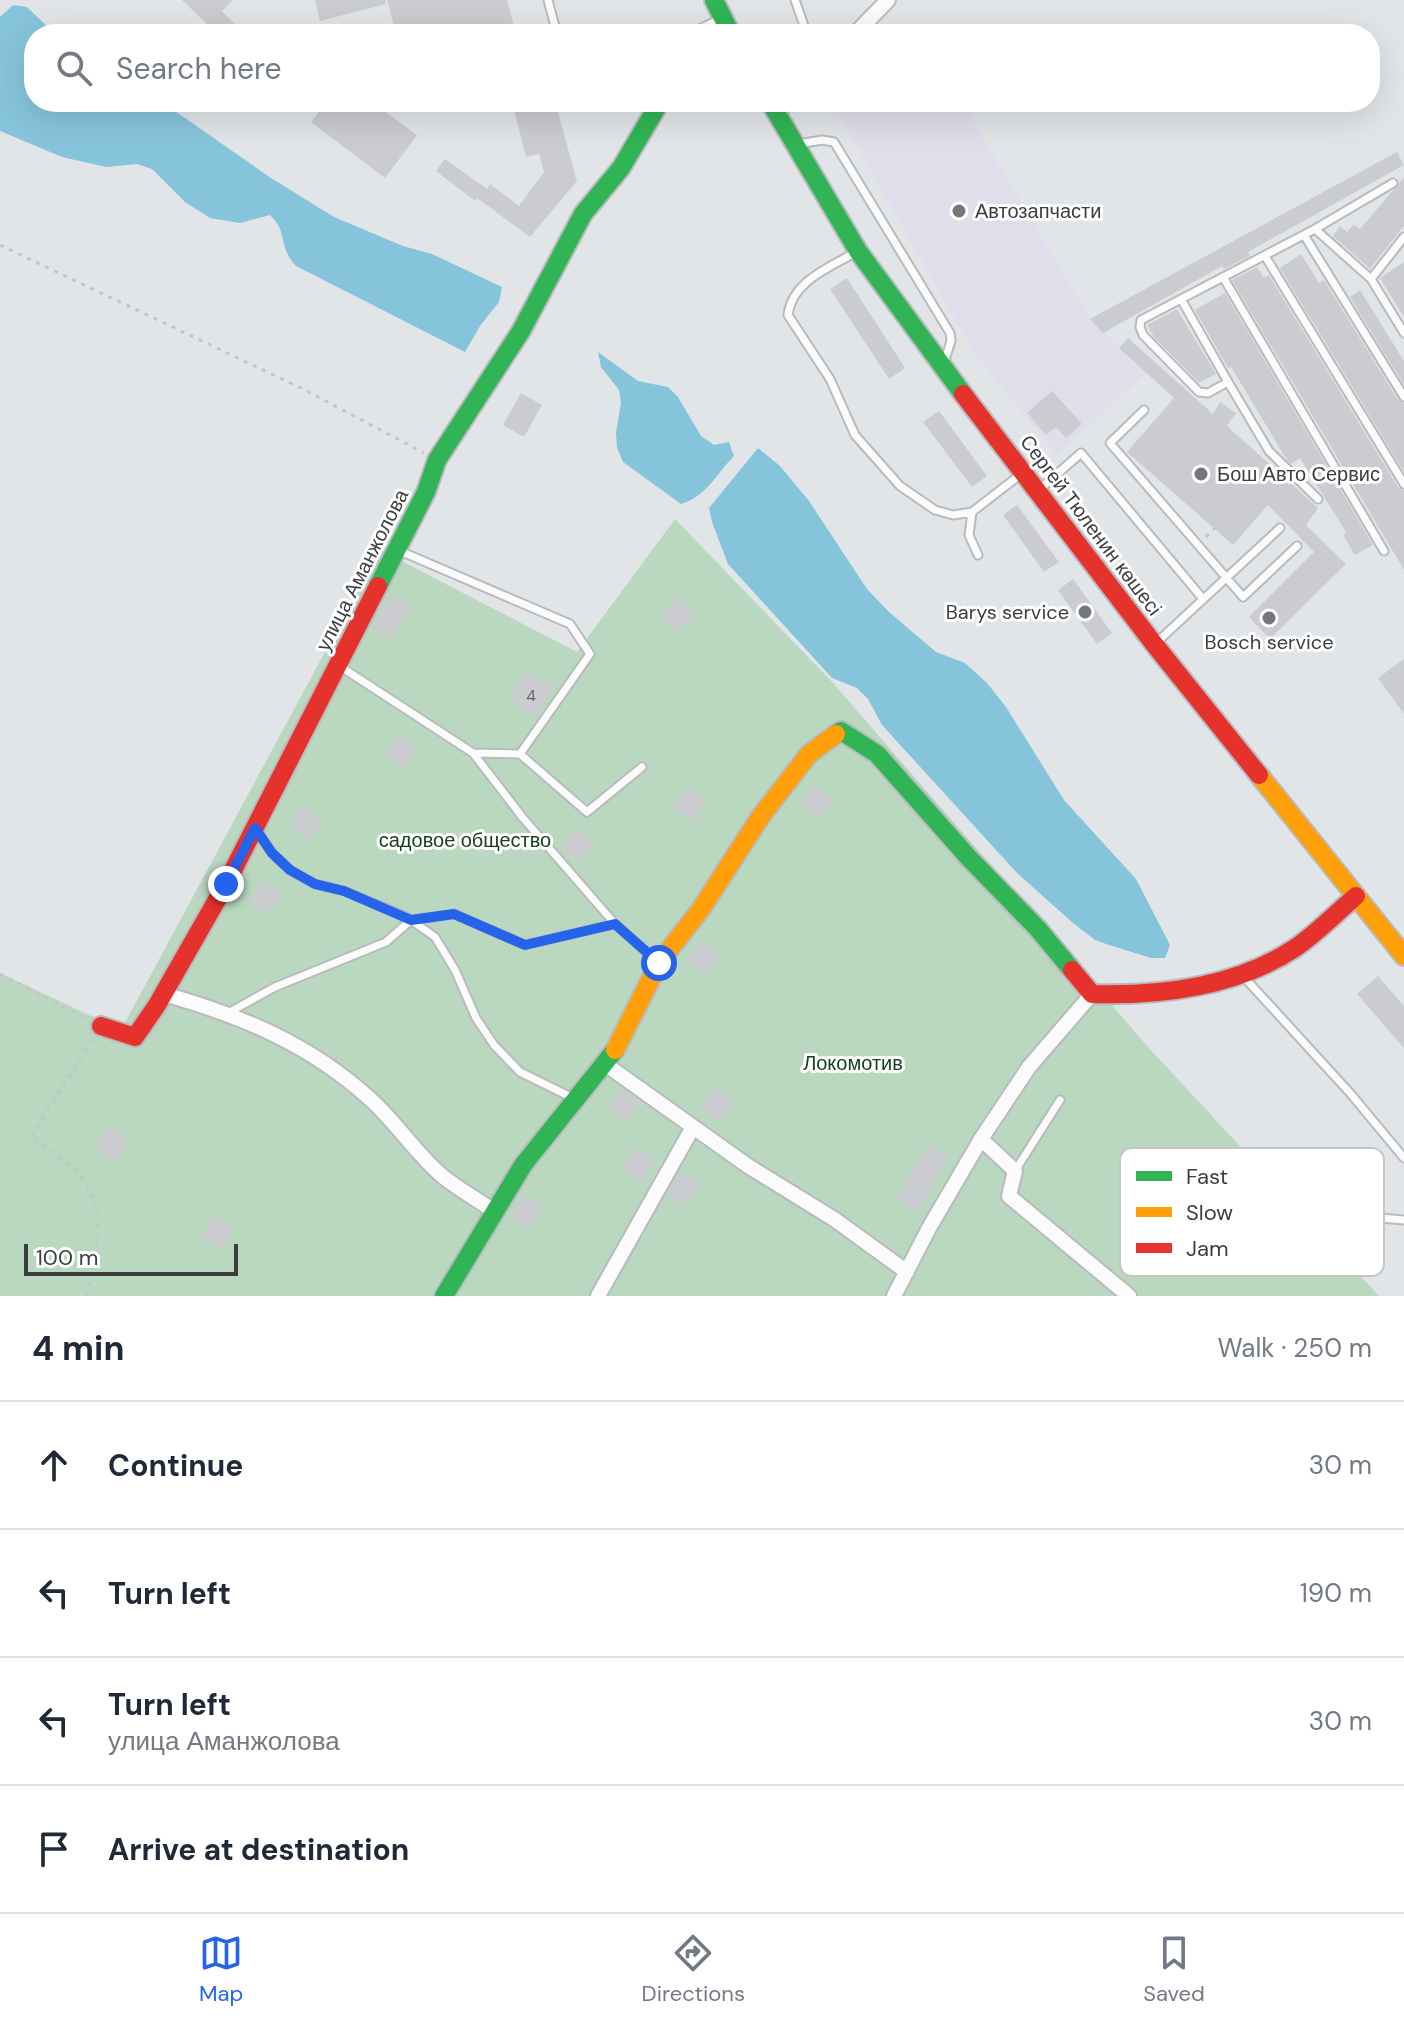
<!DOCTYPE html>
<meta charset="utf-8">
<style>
body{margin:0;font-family:"DM Sans",sans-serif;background:#f6f6f7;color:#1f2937}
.scale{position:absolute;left:24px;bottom:20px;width:214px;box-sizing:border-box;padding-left:8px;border:4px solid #3b3d3f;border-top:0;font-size:22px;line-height:28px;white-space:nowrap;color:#3b3d3f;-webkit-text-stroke:6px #fff;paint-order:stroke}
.stop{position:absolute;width:24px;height:24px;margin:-18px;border:6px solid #2563eb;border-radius:50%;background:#fff}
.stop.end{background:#2563eb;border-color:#fff;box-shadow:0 2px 8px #0008}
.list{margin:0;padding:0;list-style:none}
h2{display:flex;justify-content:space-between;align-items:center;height:104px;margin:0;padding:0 32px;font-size:34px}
h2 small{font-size:26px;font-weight:400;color:#747a83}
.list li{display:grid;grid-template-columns:52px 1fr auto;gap:24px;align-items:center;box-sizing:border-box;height:128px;padding:0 32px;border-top:2px solid #e0e1e3}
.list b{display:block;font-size:30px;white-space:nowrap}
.list p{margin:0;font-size:26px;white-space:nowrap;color:#747a83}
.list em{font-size:26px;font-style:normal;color:#747a83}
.icon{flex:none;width:44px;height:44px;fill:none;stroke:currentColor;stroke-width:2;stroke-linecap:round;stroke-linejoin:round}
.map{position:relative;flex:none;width:1404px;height:1296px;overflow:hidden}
.search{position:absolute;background:#fff;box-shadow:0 8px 32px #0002;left:24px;right:24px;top:24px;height:88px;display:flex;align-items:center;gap:20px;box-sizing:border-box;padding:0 28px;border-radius:32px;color:#747a83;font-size:30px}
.sheet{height:616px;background:#fff}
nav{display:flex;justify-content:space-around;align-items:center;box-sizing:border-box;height:112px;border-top:2px solid #e0e1e3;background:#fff;font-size:22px;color:#747a83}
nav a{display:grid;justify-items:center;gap:4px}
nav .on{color:#2563eb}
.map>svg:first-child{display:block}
</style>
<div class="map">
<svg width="1404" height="1296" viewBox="0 0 1404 1296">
<rect width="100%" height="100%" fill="#e2e5e8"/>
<path fill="#e1ddea" d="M831 102H962L1090 319 1146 373 1057 455 975 354Z"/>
<path fill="#bad7c0" d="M675 519 834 684 1148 1047 1379 1296H0V973L121 1030 380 550 577 652Z"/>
<path fill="#86c4db" d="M13 5 27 7 55 34H34V102H162L271 178 334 217 403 246 432 254 502 287 499 302 480 326 465 352 296 266C277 245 289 233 270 215L240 223 210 218 185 202 152 169 137 164 106 167 62 157 0 131V17Z
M598 352 638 381 668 387 678 397 701 436 714 445 729 442 734 456C716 474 707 496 681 504L623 462 617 448 616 433 621 403 619 390 601 367Z
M758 448 780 466 809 501 867 589 889 612 936 652 965 663 987 683 1006 707 1064 800 1136 879 1170 945 1165 958H1151L1109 945 1095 940 1073 923 1017 873 882 725 868 699 857 688 832 678 728 564 712 522 709 508Z"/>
<path fill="#cbcccf" d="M182 0H233L222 11 245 34H217Z
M315 0H385L386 4 320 21Z
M387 0H507L516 34H396Z
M326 102H372L417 135 385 178 311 122Z
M512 102H555L577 181 530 237 477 198 475 201 436 171 445 159 487 189 490 184 519 206 544 172 539 154 526 157Z
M1397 152 1404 165 1248 252 1250 256 1224 269 1222 266 1103 333 1090 319Z
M1404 177V226L1370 269 1333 236 1340 226 1347 232 1354 224 1360 229Z
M1301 254 1319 283 1324 280 1398 400 1404 403V472L1280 268Z
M1404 262V317L1380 278Z
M1257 267 1264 278 1269 275 1398 487 1404 490V570L1232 280Z
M847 278 905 368 889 379 830 289Z
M1360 290 1404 361V385L1350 297Z
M1225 293 1373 545 1355 555 1343 535 1346 532 1300 458 1291 464 1287 460 1231 367 1228 368 1195 310Z
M1177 309 1216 374 1199 383 1154 337 1147 325Z
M1128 338 1213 414 1220 402 1236 413 1227 426 1318 508 1306 525 1346 564 1270 639 1249 617 1314 552 1268 505 1233 545 1127 452 1174 398 1119 348Z
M1052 391 1082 424 1066 438 1056 427 1046 435 1027 413Z
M521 393 542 405 524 437 503 425Z
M939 411 987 476 972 487 923 422Z
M1017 505 1059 562 1044 572 1003 515Z
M1073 579 1112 633 1097 644 1058 590Z
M390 595 411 606 393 638 372 627Z
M678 598 694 616 676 632 660 615Z
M1404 659V714L1378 678Z
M526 672 553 687 536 717 509 702Z
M397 735 417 747 404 768 384 756Z
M814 785 834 798 821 819 801 806Z
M686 787 706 800 694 821 673 808Z
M302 807 323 819 310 840 290 828Z
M574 828 594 841 581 862 561 849Z
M262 881 282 893 269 914 249 902Z
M700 940 721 953 708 974 687 961Z
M1378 976 1404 1006V1048L1357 994Z
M621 1088 640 1101 628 1121 608 1109Z
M713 1088 733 1100 720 1121 700 1109Z
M108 1127 128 1140 115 1161 95 1149Z
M927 1145 948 1157 917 1212 896 1199Z
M635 1147 655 1160 642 1181 622 1169Z
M679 1172 699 1184 686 1205 667 1193Z
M523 1195 543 1207 530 1228 510 1216Z
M214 1216 235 1228 222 1249 202 1237Z"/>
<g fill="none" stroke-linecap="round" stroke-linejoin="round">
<g stroke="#b8bbbd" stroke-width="11">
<path id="lane" d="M548 0 557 34
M795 0 807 34
M798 144 822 140 834 142 950 333 951 341 944 363
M1315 229 1393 183
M1304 235 1404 397
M856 252C829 268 792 281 788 315L830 379 855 435 900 486 935 510 953 515 972 512
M1265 256 1404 484
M1223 277 1384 551
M1371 279 1404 237
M1181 299 1228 382
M1144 410 1110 443 1243 597 1297 546
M1039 490 1081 453 1203 599
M1318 499 1269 451 1228 382 1208 393 1199 392 1143 335 1140 327 1141 320 1315 229 1371 279 1404 333
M400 551 570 624 590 654 520 754 473 753
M978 555 969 535 972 512 1021 474
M1156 643 1280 528
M341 667 473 753 523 818 615 924
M520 754 587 812 642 767
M256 830 272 853 290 870 315 884 344 891 405 916 435 937 455 970 476 1018 494 1045 520 1072 575 1099
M1243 976 1350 1093 1404 1158
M228 1013 275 987 386 942 411 920 454 914 525 945 615 924 658 962
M1015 1171 1060 1100
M1344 1224 1369 1217 1404 1220"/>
</g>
<g stroke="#b8bbbd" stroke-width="18">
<path id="street" d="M697 34 724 21
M855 34 888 0
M776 114 788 102
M164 994C241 1016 308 1043 369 1098 395 1121 414 1151 440 1174 456 1188 477 1199 495 1212
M605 1064 748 1166 834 1219 907 1272
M981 1139 1015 1171 1009 1196 1129 1296
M598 1296 693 1127
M894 1296 929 1228 981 1139 1029 1067 1092 994"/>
</g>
<g stroke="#b8bbbd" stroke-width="22">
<path id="fast" d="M714 0 731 34
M770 102 858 251 963 394
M378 586 426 492 437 460 521 331 583 214 621 168 660 102
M836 734 841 731 877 754 968 857 1038 929 1072 970
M444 1296 523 1165 615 1050"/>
</g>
<g stroke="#b8bbbd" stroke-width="22">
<path id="slow" d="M1259 775 1404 956
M615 1050 659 963 701 909 761 816 809 754 836 734"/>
</g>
<g stroke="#b8bbbd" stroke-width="22">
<path id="jam" d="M963 394 1154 644 1259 775
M1072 970 1092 994C1161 996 1236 987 1295 948 1317 933 1336 913 1356 896
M101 1026 135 1037 157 1005 226 884 378 586"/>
</g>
<path stroke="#c4c5c6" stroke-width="3" stroke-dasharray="4 6" stroke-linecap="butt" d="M0 245 301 388 424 453
M1206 537 1215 528
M0 974 85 1018
M87 1296C96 1255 109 1204 76 1171 64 1158 45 1148 30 1138L93 1038"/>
<use href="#lane" stroke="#fbfbfc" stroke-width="7"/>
<use href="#street" stroke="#fbfbfc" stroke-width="14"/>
<use href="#fast" stroke="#30b455" stroke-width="18"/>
<use href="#slow" stroke="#ff9f0a" stroke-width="18"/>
<use href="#jam" stroke="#e5322d" stroke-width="18"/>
</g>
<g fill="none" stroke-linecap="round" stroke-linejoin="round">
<path stroke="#2563eb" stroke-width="10" d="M226 884 255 828 272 853 290 870 315 884 344 891 411 920 454 914 525 945 615 924 659 963"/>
</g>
<g fill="#75787a" stroke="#fff" stroke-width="3">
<circle cx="959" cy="211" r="8"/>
<circle cx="1201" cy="474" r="8"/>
<circle cx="1085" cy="612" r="8"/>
<circle cx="1269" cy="618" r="8"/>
</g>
<g text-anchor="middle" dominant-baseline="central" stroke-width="6" stroke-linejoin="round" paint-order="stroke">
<g font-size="16" fill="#606264">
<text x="531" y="695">4</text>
</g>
<g font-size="20" fill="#3b3d3f" stroke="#fff" text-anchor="start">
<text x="975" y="211">Автозапчасти</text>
<text x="1217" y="474">Бош Авто Сервис</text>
<text x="1069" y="612" text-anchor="end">Barys service</text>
<text x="1269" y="642" text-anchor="middle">Bosch service</text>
</g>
<g font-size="20" fill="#3b3d3f" stroke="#fff">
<text transform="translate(1091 525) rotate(53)">Сергей Тюленин көшесі</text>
<text transform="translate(362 570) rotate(-63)">улица Аманжолова</text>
</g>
<g font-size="20" fill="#16411f" stroke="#fff">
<text x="465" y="840">садовое общество</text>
<text x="853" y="1063">Локомотив</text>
</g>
</g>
<rect x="1120" y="1148" width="264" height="128" rx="12" fill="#fff" stroke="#c4c5c5" stroke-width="2"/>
<rect x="1136" y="1171" width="36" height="10" fill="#30b455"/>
<rect x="1136" y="1207" width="36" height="10" fill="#ff9f0a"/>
<rect x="1136" y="1243" width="36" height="10" fill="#e5322d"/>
<g font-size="22" fill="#3b3d3f">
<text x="1186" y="1184">Fast</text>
<text x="1186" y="1220">Slow</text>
<text x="1186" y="1256">Jam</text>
</g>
</svg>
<div class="scale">100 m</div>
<div class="stop" style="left:659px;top:963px"></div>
<div class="stop end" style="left:226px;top:884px"></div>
<div class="search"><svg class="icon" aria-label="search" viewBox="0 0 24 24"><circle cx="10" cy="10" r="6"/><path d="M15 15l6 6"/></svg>Search here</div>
</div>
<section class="sheet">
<h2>4 min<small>Walk · 250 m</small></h2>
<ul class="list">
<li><svg class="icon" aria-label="ahead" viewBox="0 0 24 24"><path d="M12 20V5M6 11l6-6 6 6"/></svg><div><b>Continue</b></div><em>30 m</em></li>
<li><svg class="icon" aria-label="left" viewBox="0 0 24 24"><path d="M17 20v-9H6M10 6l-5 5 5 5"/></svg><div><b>Turn left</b></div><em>190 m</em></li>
<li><svg class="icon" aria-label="left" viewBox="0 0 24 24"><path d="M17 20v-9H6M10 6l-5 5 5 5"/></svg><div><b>Turn left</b><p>улица Аманжолова</p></div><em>30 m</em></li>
<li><svg class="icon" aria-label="arrive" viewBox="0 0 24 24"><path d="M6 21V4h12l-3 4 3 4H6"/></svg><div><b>Arrive at destination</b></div></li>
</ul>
</section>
<nav>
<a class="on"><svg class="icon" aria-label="map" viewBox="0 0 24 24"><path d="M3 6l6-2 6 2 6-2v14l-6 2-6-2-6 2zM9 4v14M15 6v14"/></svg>Map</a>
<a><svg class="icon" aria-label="directions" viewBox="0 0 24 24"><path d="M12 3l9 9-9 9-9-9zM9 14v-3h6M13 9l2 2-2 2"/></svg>Directions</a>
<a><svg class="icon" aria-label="saved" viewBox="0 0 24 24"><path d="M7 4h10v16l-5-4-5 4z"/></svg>Saved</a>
</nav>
